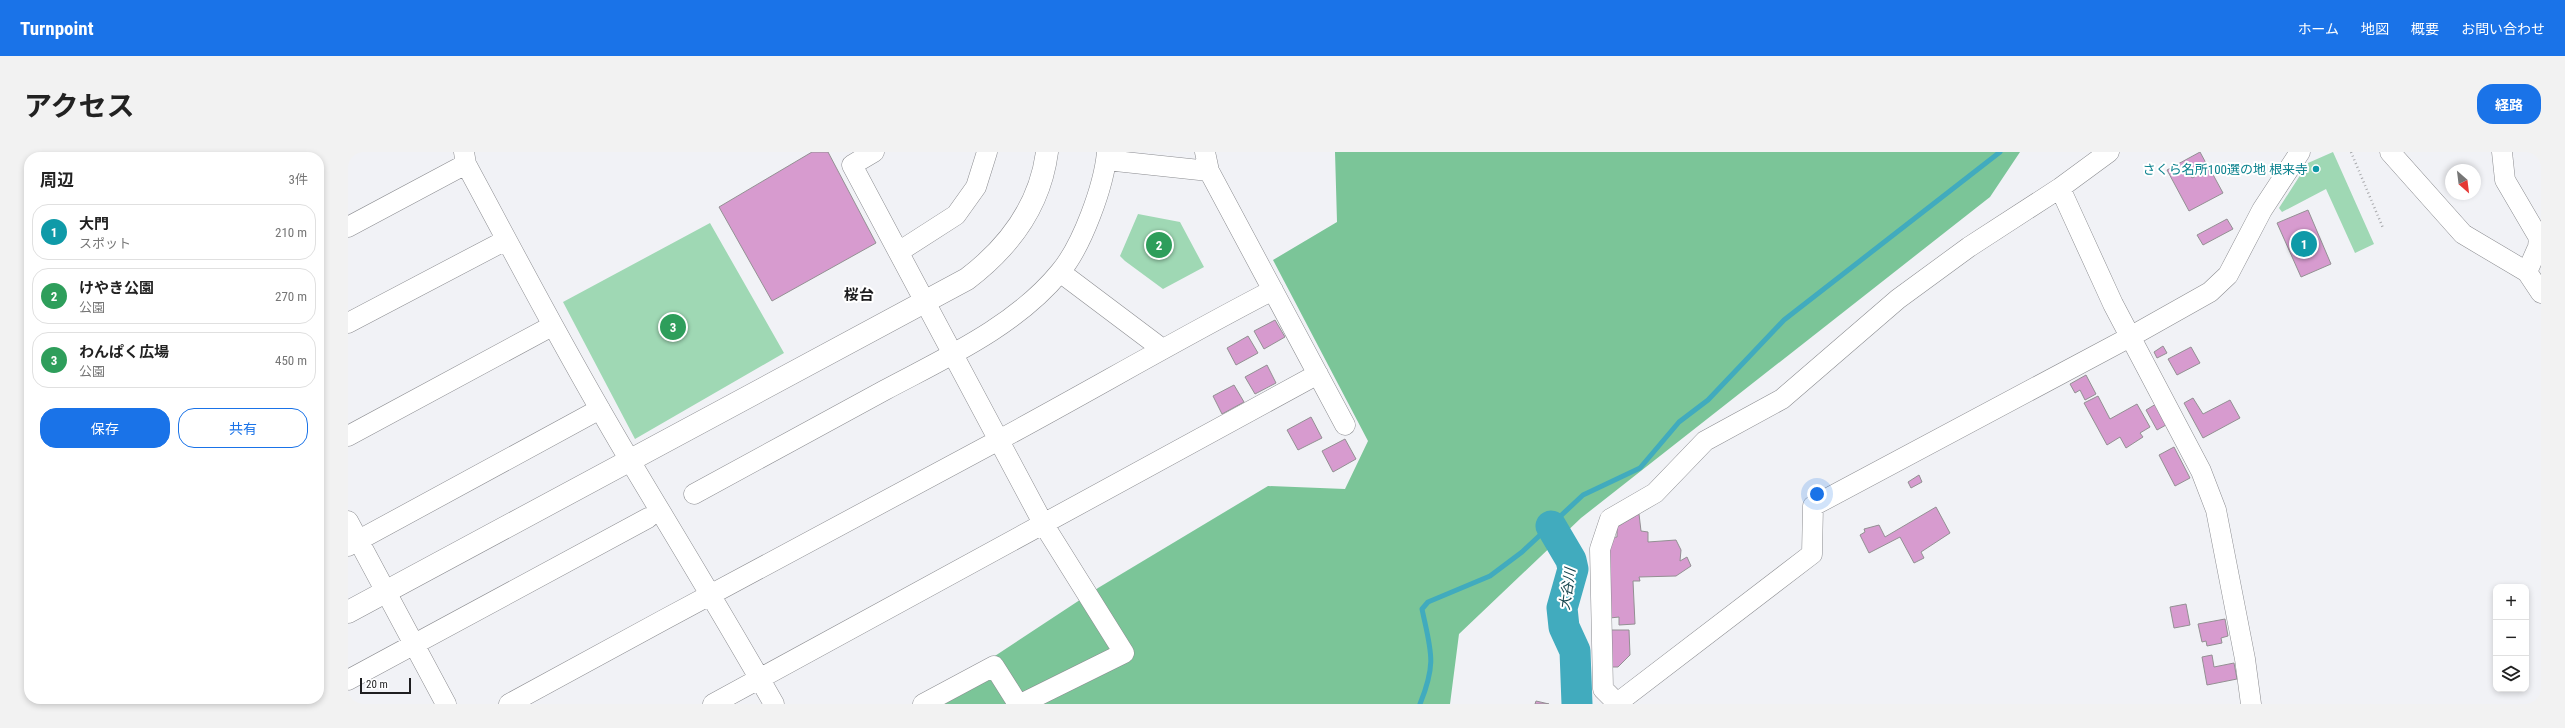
<!DOCTYPE html>
<html lang="ja">
<meta charset="utf-8">
<style>
body{margin:0;font-family:"Roboto Condensed","Noto Sans JP",sans-serif;background:#f2f2f2;color:#222}
.controls{position:absolute;right:12px;bottom:12px;display:grid;overflow:hidden;border-radius:8px;box-shadow:0 2px 6px #0003}
.controls button{width:36px;height:36px;display:grid;place-items:center;padding:0;border:0;border-bottom:1px solid #e0e0e0;background:#fff;color:#222;font:20px sans-serif}
.compass{position:absolute;left:2097px;top:12px;width:36px;height:36px;border-radius:50%;background:#fff;box-shadow:0 2px 6px #0003;rotate:152deg}
.scale{position:absolute;left:12px;bottom:10px;width:51px;box-sizing:border-box;padding-left:4px;border:2px solid #1e1e20;border-top:0;font-size:11px;line-height:14px;white-space:nowrap;color:#1e1e20;-webkit-text-stroke:3px #fff;paint-order:stroke}
.you{position:absolute;left:1469px;top:342px;width:14px;height:14px;margin:-10px;border:3px solid #fff;border-radius:50%;background:#1a73e8;box-shadow:0 0 0 6px #1a73e833}
.badge{display:grid;place-items:center;width:26px;height:26px;border-radius:50%;background:#1a73e8;color:#fff;font-size:13px;font-weight:700}
.pin{position:absolute;translate:-50% -50%;border:2px solid #fff;box-shadow:0 1px 4px #0006}
.list{margin:0;padding:0;list-style:none}
h2{display:flex;justify-content:space-between;align-items:center;height:52px;margin:0;padding:0 16px;font-size:17px}
h2 small{font-size:13px;font-weight:400;color:#767676}
.list li{display:grid;grid-template-columns:26px 1fr auto;gap:12px;align-items:center;box-sizing:border-box;height:56px;margin:0 8px 8px;padding:0 8px;border:1px solid #e0e0e0;border-radius:16px}
.list b{display:block;font-size:15px;white-space:nowrap}
.list p{margin:0;font-size:13px;white-space:nowrap;color:#767676}
.list em{font-size:13px;font-style:normal;color:#767676}
.actions{display:flex;gap:8px;padding:12px 16px}
.actions a{flex:1;padding:9px 0;border:1px solid #1a73e8;border-radius:16px;text-align:center;font-size:14px;color:#1a73e8}
.actions .main{background:#1a73e8;color:#fff}
.icon{flex:none;width:22px;height:22px;fill:none;stroke:currentColor;stroke-width:2;stroke-linecap:round;stroke-linejoin:round}
.map{position:relative;flex:none;width:2193px;height:552px;overflow:hidden;border-radius:16px}
header{display:flex;align-items:center;gap:24px;box-sizing:border-box;height:56px;padding:0 20px;background:#1a73e8;color:#fff}
header strong{font-size:19px}
nav{display:flex;gap:22px;margin-inline-start:auto;font-size:14px}
.intro{display:flex;align-items:center;justify-content:space-between;box-sizing:border-box;height:96px;padding:0 24px}
h1{margin:0;font-size:28px}
.button{padding:10px 18px;border-radius:16px;background:#1a73e8;color:#fff;font-size:14px;font-weight:700}
main{display:flex;gap:24px;padding:0 24px}
aside{flex:1;background:#fff;border-radius:16px;box-shadow:0 2px 6px #0003}
.map>svg:first-child{display:block}
</style>
<header>
<strong>Turnpoint</strong>
<nav><a>ホーム</a><a>地図</a><a>概要</a><a>お問い合わせ</a></nav>
</header>
<div class="intro"><h1>アクセス</h1><a class="button">経路</a></div>
<main>
<aside>
<h2>周辺<small>3件</small></h2>
<ul class="list">
<li><span class="badge" style="background:#0f9aa8">1</span><div><b>大門</b><p>スポット</p></div><em>210 m</em></li>
<li><span class="badge" style="background:#2e9e5b">2</span><div><b>けやき公園</b><p>公園</p></div><em>270 m</em></li>
<li><span class="badge" style="background:#2e9e5b">3</span><div><b>わんぱく広場</b><p>公園</p></div><em>450 m</em></li>
</ul>
<div class="actions"><a class="main">保存</a><a>共有</a></div>
</aside>
<div class="map">
<svg width="2193" height="552" viewBox="0 0 2193 552">
<rect width="100%" height="100%" fill="#f1f2f6"/>
<path fill="#9fd8b4" d="M1985 0 2026 92 2007 101 1978 37 1934 60 1931 56 1960 11Z
M790 62 832 70 856 115 815 137 777 109 772 104Z
M362 71 436 201 287 287 215 150Z"/>
<path fill="#7bc598" d="M987 0H1672L1642 45 1233 366 1111 482 1102 552H574L750 436 920 334 997 337 1020 289 925 108 989 70Z"/>
<g fill="none" stroke-linecap="round" stroke-linejoin="round">
<path stroke="#41abbe" stroke-width="5" d="M1072 552C1089 510 1083 500 1074 457L1080 450 1142 424 1174 400 1235 343 1292 316 1331 270 1360 248 1436 168 1652 0"/>
<path stroke="#41abbe" stroke-width="31" d="M1203 374 1223 408 1225 417 1214 456 1216 475 1227 499 1229 552"/>
</g>
<path fill="#d79bcf" stroke="#939093" d="M464 0H480L528 91 424 149 371 55Z
M1852 0 1859 13 1842 22 1844 26 1862 17 1875 41 1841 59 1819 18Z
M1960 58 1983 112 1953 125 1929 71Z
M1879 67 1885 77 1855 93 1849 83Z
M927 168 937 185 916 197 906 179Z
M900 184 910 201 888 213 879 196Z
M1815 194 1819 201 1809 206 1806 200Z
M1843 195 1852 211 1829 223 1820 207Z
M919 213 928 231 907 242 897 225Z
M1738 223 1748 242 1737 248 1732 238 1727 241 1722 232Z
M886 233 896 250 874 262 865 244Z
M1750 244 1762 267 1789 252 1802 275 1792 281 1795 285 1778 296 1772 285 1759 293 1736 251Z
M1845 246 1855 262 1882 248 1892 266 1855 286 1836 251Z
M1808 252 1818 273 1809 278 1798 258Z
M963 265 974 286 950 298 939 278Z
M997 287 1008 307 985 320 974 299Z
M1826 295 1842 326 1827 334 1811 303Z
M1571 323 1574 330 1563 336 1560 330Z
M1588 355 1602 381 1573 400 1576 406 1566 411 1552 385 1521 401 1512 383 1517 380 1516 377 1531 373 1537 385Z
M1291 362 1293 379 1300 380V390L1328 388 1333 398 1332 409 1339 405 1343 414 1328 424 1291 425 1292 429H1285L1287 472 1271 473V465L1262 466 1260 386 1269 385V375Z
M1838 452 1842 473 1826 476 1822 455Z
M1877 467 1880 484 1873 486 1874 491 1859 494 1858 489 1854 490 1850 472Z
M1259 478H1281L1282 503 1270 515H1260Z
M1864 503 1866 515 1886 511 1889 527 1859 533 1854 505Z
M1188 549 1201 552H1187Z"/>
<g fill="none" stroke-linecap="round" stroke-linejoin="round">
<g stroke="#8b8c90" stroke-width="21">
<path id="street" d="M116 0 118 12C171 111 224 211 281 307 330 389 379 469 426 552
M526 0 504 13 696 373 776 501 673 552
M857 0 861 19 997 273
M2042 0 2115 82 2179 120 2193 141
M2154 0 2157 28 2191 86 2190 95 2179 120
M758 8 861 19
M1712 36 1765 152 1853 319 1868 358 1897 507 1903 552
M0 75 118 12
M552 99 608 63 628 35 639 0
M712 120 813 196
M0 171 158 88
M0 284 204 174
M346 342C410 307 473 273 537 238 597 206 668 174 712 120 734 94 756 34 759 0
M0 369 98 552
M0 394 252 257
M0 528 300 366
M1269 551 1255 537 1252 397 1262 367 1307 341 1357 289 1434 247 1550 147 1621 95 1712 36 1761 0
M161 552C323 463 487 376 649 289 742 239 832 186 925 138
M365 552 970 222
M575 552 646 514 670 552
M1268 552 1464 402 1465 354 1782 185 1862 140 1880 123 1914 58 1952 0"/>
</g>
<g stroke="#8b8c90" stroke-width="23">
<path id="secondary" d="M0 460 619 127C661 95 692 54 699 0"/>
</g>
<path stroke="#a9aaad" stroke-width="2.5" stroke-dasharray="1 3" stroke-linecap="butt" d="M2003 0 2035 76"/>
<use href="#street" stroke="#fff" stroke-width="20"/>
<use href="#secondary" stroke="#fff" stroke-width="22"/>
</g>
<circle fill="#0f9aa8" stroke="#fff" stroke-width="1.5" cx="1968" cy="17" r="4"/>
<g text-anchor="middle" dominant-baseline="central" stroke-width="4" stroke-linejoin="round" paint-order="stroke">
<g font-size="13" fill="#0d838f" stroke="#fff" text-anchor="end">
<text x="1960" y="17">さくら名所100選の地 根来寺</text>
</g>
<g font-size="14" font-style="italic" fill="#15444c" stroke="#fff">
<text transform="translate(1219 437) rotate(-82)">大谷川</text>
</g>
<g font-size="15" font-weight="bold" fill="#1e1e20" stroke="#fff">
<text x="511" y="143">桜台</text>
</g>
</g>
</svg>
<div class="controls">
<button>+</button>
<button>−</button>
<button><svg class="icon" aria-label="layers" viewBox="0 0 24 24"><path d="M12 4l9 5-9 5-9-5zM3 14l9 5 9-5"/></svg></button>
</div>
<svg class="compass" viewBox="-18 -18 36 36"><path d="M0-13l5 13h-10z" fill="#e53935"/><path d="M0 13l5-13h-10z" fill="#767676"/></svg>
<div class="scale">20 m</div>
<div class="you"></div>
<div class="pin badge" style="left:1956px;top:92px;background:#0f9aa8">1</div>
<div class="pin badge" style="left:811px;top:93px;background:#2e9e5b">2</div>
<div class="pin badge" style="left:325px;top:175px;background:#2e9e5b">3</div>
</div>
</main>
